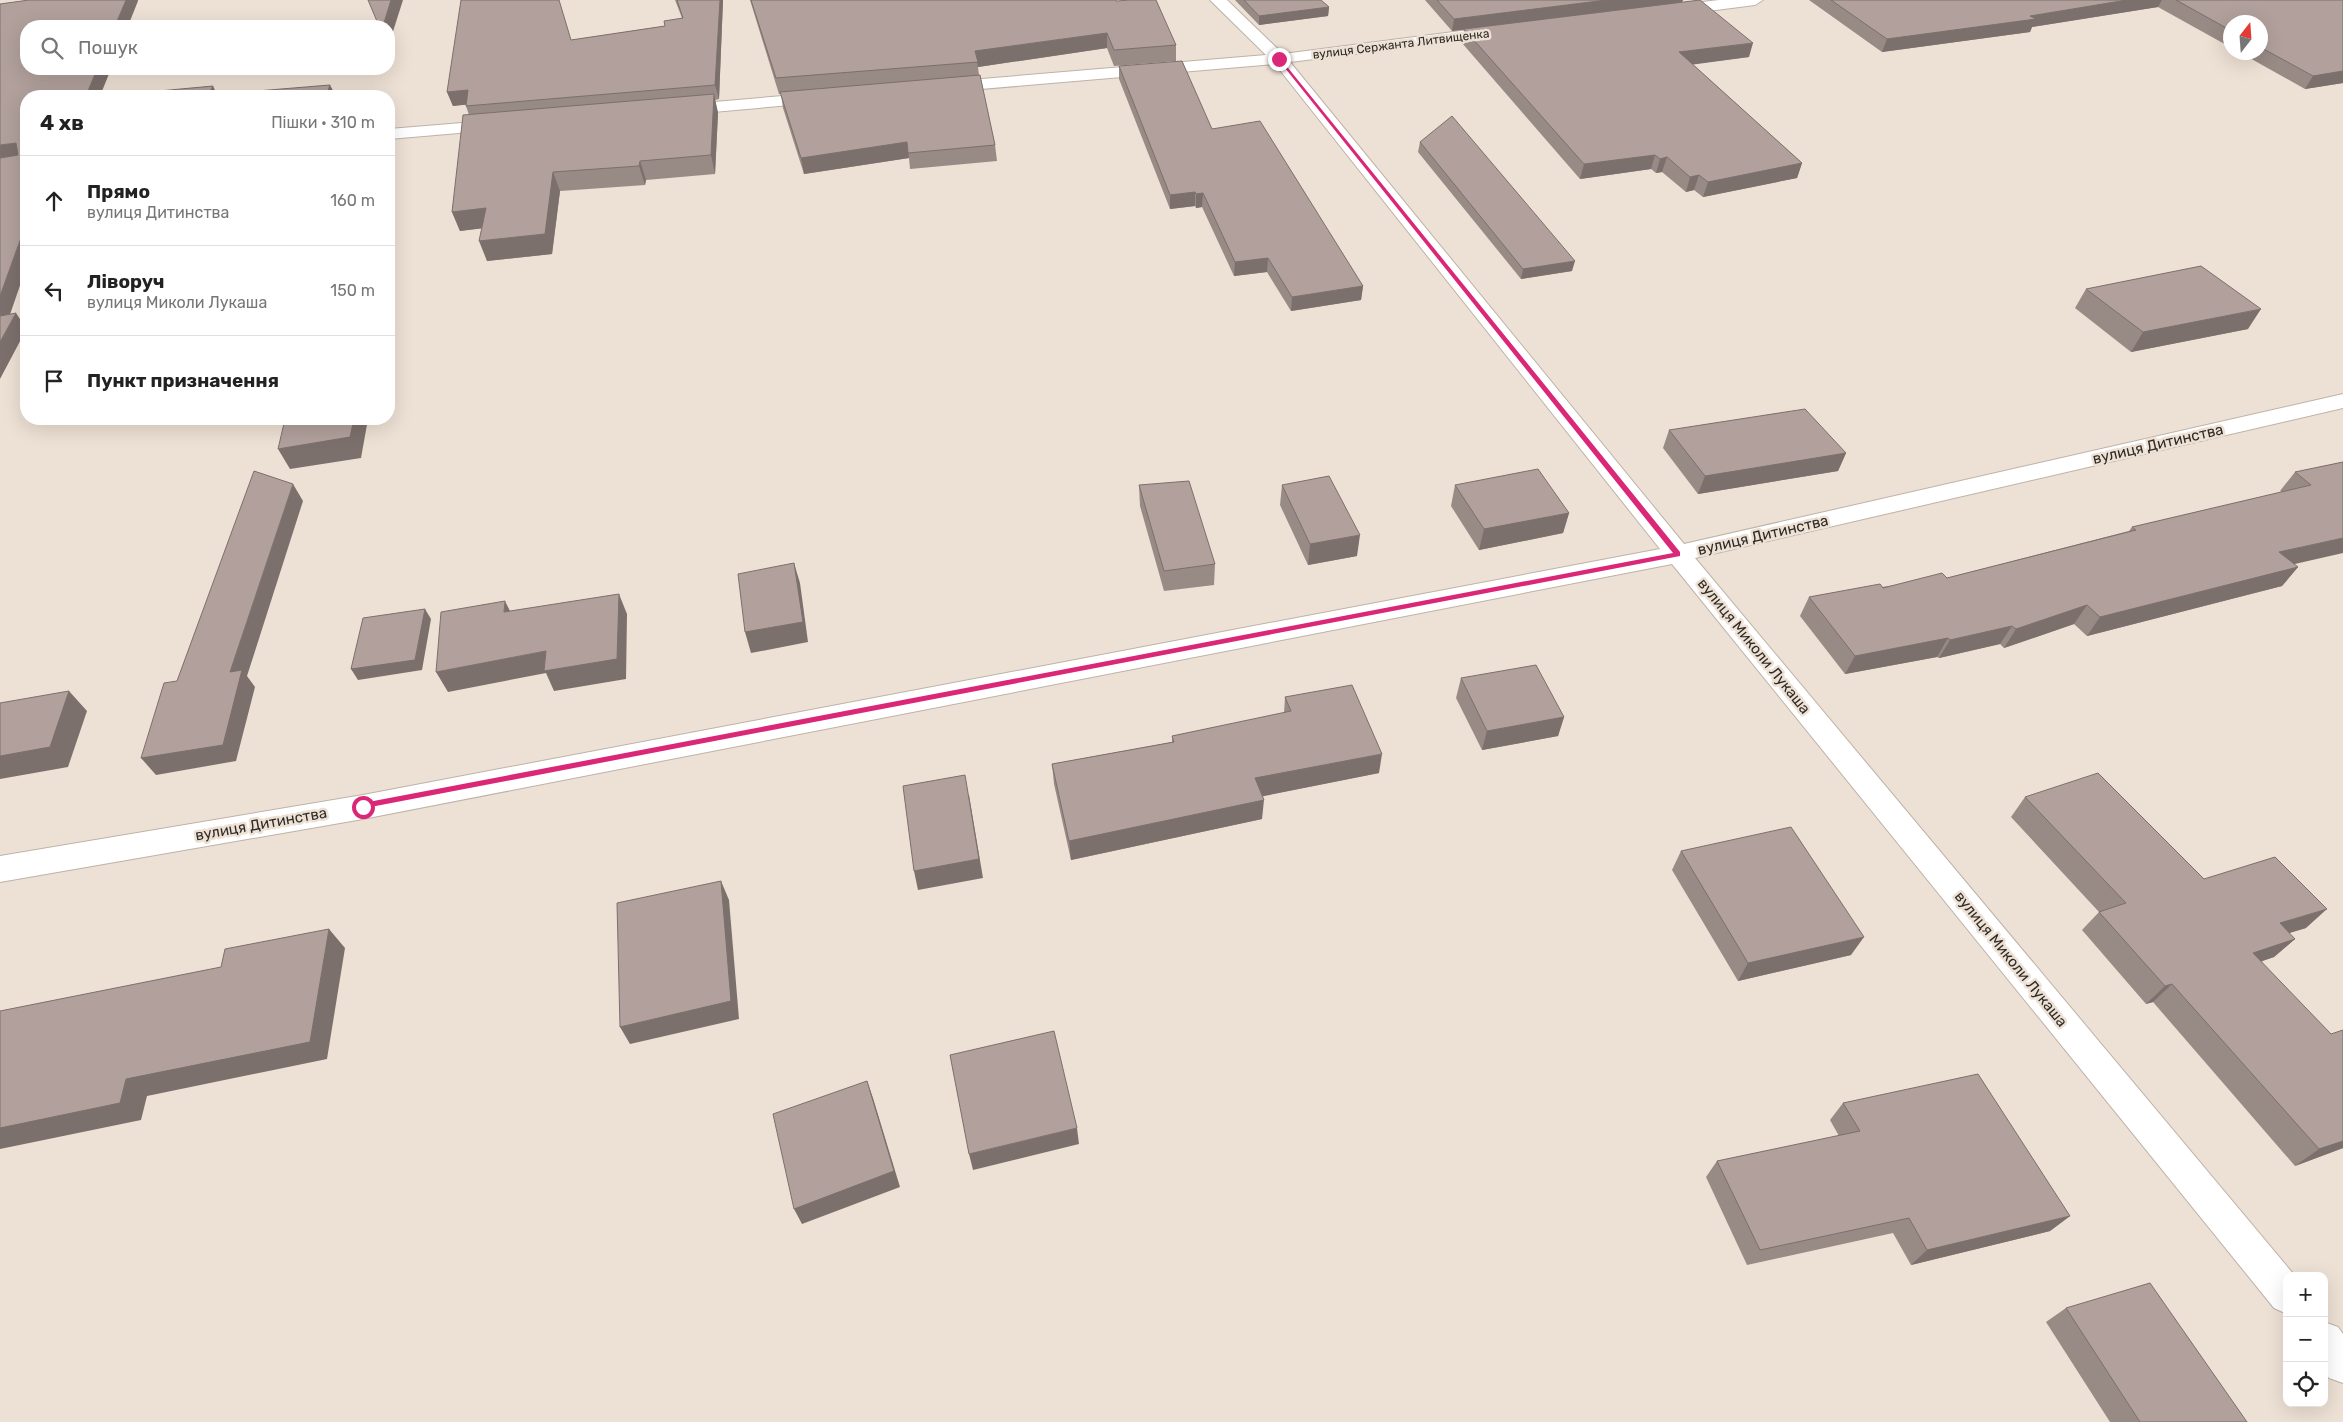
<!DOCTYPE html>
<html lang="uk">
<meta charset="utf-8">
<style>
body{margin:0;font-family:Rubik,sans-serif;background:#f6f6f6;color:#222}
.controls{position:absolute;right:15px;bottom:15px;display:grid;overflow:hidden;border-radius:10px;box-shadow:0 5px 20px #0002}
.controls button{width:45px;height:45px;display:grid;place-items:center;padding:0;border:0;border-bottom:1px solid #e0e0e0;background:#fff;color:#222;font:25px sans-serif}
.compass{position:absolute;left:2223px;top:15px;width:45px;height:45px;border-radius:50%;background:#fff;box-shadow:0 5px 20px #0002;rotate:17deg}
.stop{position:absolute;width:15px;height:15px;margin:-11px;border:4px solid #db2777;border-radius:50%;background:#fff}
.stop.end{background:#db2777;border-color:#fff;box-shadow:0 1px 5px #0008}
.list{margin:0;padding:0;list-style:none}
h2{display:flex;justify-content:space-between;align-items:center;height:65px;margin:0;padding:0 20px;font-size:21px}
h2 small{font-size:16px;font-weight:400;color:#767676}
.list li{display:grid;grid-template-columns:32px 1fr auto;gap:15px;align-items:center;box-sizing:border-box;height:90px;padding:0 20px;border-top:1px solid #e0e0e0}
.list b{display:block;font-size:19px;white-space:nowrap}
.list p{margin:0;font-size:16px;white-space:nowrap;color:#767676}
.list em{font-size:16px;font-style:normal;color:#767676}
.icon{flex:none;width:28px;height:28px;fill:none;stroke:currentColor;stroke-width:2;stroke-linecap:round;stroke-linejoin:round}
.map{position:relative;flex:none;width:2343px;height:1422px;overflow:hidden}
.search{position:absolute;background:#fff;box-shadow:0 5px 20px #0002;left:20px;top:20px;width:375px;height:55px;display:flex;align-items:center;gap:12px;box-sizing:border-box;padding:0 18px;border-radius:20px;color:#767676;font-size:19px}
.panel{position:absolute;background:#fff;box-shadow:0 5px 20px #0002;left:20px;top:90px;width:375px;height:335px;border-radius:20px}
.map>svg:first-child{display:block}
</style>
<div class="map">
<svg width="2343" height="1422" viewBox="0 0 2343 1422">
<rect width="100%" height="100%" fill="#ede0d4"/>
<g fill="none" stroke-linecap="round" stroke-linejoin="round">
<g stroke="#beb2a7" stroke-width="2">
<path id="minor" d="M1210 0H1227L1283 54 1500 26 1506 28 1508 31 1506 34 1500 36 1290 62 1684 544 2343 394V408L1695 558 2295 1276H2287V1314L2274 1308 1672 564 363 819 0 882V856L363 795 1660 549 1275 64 946 92 940 91 938 87 940 83 946 82 1266 55Z
M1719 0H1763L1755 5 1669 16 1661 11 1669 6Z
M818 93 824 94 827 98 824 102 679 115 673 114 670 110 673 106 679 105Z
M499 120 505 121 508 125 505 129 389 139V129Z
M2324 1322 2338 1327 2343 1334V1383L2329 1378 2324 1371Z"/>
</g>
<use href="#minor" fill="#fff" fill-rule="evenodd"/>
</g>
<path fill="#988a85" d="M675 0H723L719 99 715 100 718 113 715 174 646 180 645 185 560 191 552 254 487 261 482 228 460 231 452 212 469 115 466 106V104L453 106 447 92 572 40 665 26 682 18Z
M750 0H1115L1176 45V61L1114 66 1107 48 978 67 979 75 995 145 997 161 910 169 909 158 804 174 783 108 781 94H779Z
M1235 0H1321L1329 7 1328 16 1259 25Z
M1425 0H1683L1682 2 1749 57 1692 64 1802 163 1797 178 1703 197 1694 190 1686 192 1662 172 1656 173 1651 169 1580 179 1462 43 1464 30 1452 31Z
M1809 0H2343V83L2305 89 2239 52H2260V22H2230V47L2158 7 2032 27 2030 32 1882 52Z
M1119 66 1212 129 1363 286 1361 300 1291 311 1267 272 1234 276 1202 207 1196 208 1195 206 1170 209 1119 79Z
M1420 142 1572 271 1521 279 1418 152Z
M2086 289 2248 329 2131 352 2075 308Z
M1669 430 1846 453 1838 471 1698 494 1663 448Z
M2343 462 2294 564 2298 567 2282 586 2087 636 2074 624 2004 648 2000 644 1939 658 1937 657 1845 674 1800 616 1809 597 1947 578 2129 531 2132 527 2282 492 2280 491 2295 472Z
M1139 485 1215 564 1214 585 1164 591 1140 506Z
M1282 485 1357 556 1308 565 1280 505Z
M1455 485 1569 513 1563 533 1479 550 1451 506Z
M1461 678 1564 717 1558 736 1482 750 1456 698Z
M1285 697 1379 773 1262 796V819L1071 860 1054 784 1052 764 1172 742V736L1284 713Z
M2025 797 2204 879 2306 928 2289 933 2295 939 2274 957 2262 961 2343 1148 2295 1166 2153 1002 2146 1004 2082 930 2099 912 2011 817Z
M1681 851 1851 955 1738 981 1672 870Z
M1843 1103 2070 1216 2050 1231 1911 1265 1893 1233 1747 1265 1706 1177 1717 1161 1839 1136 1830 1120Z
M2066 1308 2247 1422H2110L2046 1322Z"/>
<path fill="#7c706c" d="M126 0H138V1L128 26H115Z
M391 0H403L389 44V26H383Z
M720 0H723L719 99 715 85Z
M1607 0H1683L1682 2 1452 31 1454 19Z
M2127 0H2162L2158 7 2032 27 2030 32 1882 52 1887 39Z
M1329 7 1328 16 1259 25V16Z
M1107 33V48L978 67 975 51Z
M1753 43 1749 57 1675 67 1679 52Z
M97 69H111L100 96H86Z
M2343 71V83L2305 89 2313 76Z
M330 85 336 96H326Z
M213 86 218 96 208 95Z
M468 90 473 104 453 106 447 92Z
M714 94 718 113 715 174 711 155Z
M907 142 909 158 804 174 801 158Z
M16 143 26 158 0 161V145Z
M1655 155 1651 169 1580 179 1584 164Z
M1667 157 1662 172 1656 173 1660 159Z
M640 161 646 180 645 185 639 166Z
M1802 163 1797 178 1703 197 1708 182Z
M553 172 560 191 552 254 487 261 479 241Z
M1699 175 1694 190 1686 192 1690 177Z
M1195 192V206L1170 209V195Z
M1203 193 1202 207 1196 208V194Z
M486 208 493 227 460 231 452 212Z
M26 224V268L4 332 0 327V296Z
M1268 258 1267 272 1234 276 1235 262Z
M1575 261 1572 271 1521 279 1523 269Z
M1363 286 1361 300 1291 311 1292 297Z
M2261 309 2248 329 2131 352 2143 332Z
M16 313 26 328V330L0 379V342Z
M354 419H368L361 458 290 469 278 449Z
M1846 453 1838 471 1698 494 1705 476Z
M293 484 303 501 247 676 255 687 236 761 156 775 141 758 230 672Z
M1569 513 1563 533 1479 550 1484 529Z
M1360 535 1357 556 1308 565 1310 544Z
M2343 538V553L2264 571 2279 552Z
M794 563 800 583 808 642 751 653 745 632Z
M2298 567 2282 586 2087 636 2100 617Z
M619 594 627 614 626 679 554 691 546 673 448 692 436 672 546 651Z
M505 601 515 621 504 612Z
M2087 605 2074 624 2004 648 2016 629Z
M425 609 431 619 422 670 358 680 351 669Z
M2012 626 2000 644 1939 658 1950 640Z
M1948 638 1937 657 1845 674 1855 656Z
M69 691 87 711 68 767 0 779V756Z
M1564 717 1558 736 1482 750 1487 731Z
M1382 754 1379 773 1254 798 1255 778Z
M969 795 983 878 918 890 914 871Z
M1264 800 1262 819 1071 860 1069 841Z
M721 881 729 900 739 1019 630 1044 620 1027Z
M2327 909 2306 928 2260 942 2280 923Z
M329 929 345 948 327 1059 147 1096 141 1120 0 1149V1128L126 1079Z
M1864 937 1851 955 1738 981 1748 963Z
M2295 939 2274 957 2233 971 2253 953Z
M2172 984 2153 1002 2146 1004 2165 986Z
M867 1081 873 1098 900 1187 802 1224 794 1209Z
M1077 1128 1079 1144 973 1170 969 1154Z
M2343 1141V1148L2295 1166 2319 1149Z
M2070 1216 2050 1231 1911 1265 1927 1250Z"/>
<path fill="#b1a09b" stroke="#7c706c" d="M29 0H126L115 26H26V69H97L86 96H26V224L0 296V158L18 155 16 143 0 145V4Z
M368 0H391L383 26H379Z
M461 0H559L571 40 665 26 664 21 683 18 677 0H720L715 85 466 106 468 90 447 92Z
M751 0H1115L1117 1 1130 0H1156L1176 45 1114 50 1107 33 975 51 978 62 776 78Z
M1244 0H1321L1329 7 1259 16Z
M1437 0H1607L1454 19Z
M1700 0 1753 43 1679 52 1802 163 1708 182 1699 175 1690 177 1667 157 1660 159 1655 155 1584 164 1464 29Z
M1831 0H2127L2030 16 2036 19 1887 39Z
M2176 0H2343V71L2313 76 2260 47V22H2230V30Z
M1182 61 1212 129 1260 121 1363 286 1292 297 1268 258 1235 262 1203 193 1196 194 1195 192 1170 195 1119 66Z
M980 75 995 145 908 153 907 142 801 158 780 92Z
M330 85 326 96H105L213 86 208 95Z
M714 94 711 155 640 161 639 166 553 172 545 234 479 241 486 208 452 212 463 115Z
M1452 116 1575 261 1523 269 1420 142Z
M2201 266 2261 309 2143 332 2086 289Z
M16 313 0 342V316Z
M1805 409 1846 453 1705 476 1669 430Z
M285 419H354L350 437 278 449Z
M2343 462V538L2279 552 2298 567 2100 617 2087 605 2016 629 2012 626 1950 640 1948 638 1855 656 1809 597 1880 584 1883 588 1942 573 1947 578 2136 530 2132 527 2311 485 2295 472Z
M1538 469 1569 513 1484 529 1455 485Z
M254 471 293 484 230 672 242 670 223 745 141 758 164 683 177 681Z
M1329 476 1360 535 1310 544 1282 485Z
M1189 481 1215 564 1164 571 1139 485Z
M794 563 803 622 745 632 738 574Z
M619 594 617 659 544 671 546 651 436 672 441 612 505 601 504 612Z
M425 609 415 660 351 669 363 618Z
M1536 665 1564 717 1487 731 1461 678Z
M1352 685 1382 754 1255 778 1264 800 1069 841 1052 764 1174 742 1172 736 1291 711 1285 697Z
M69 691 50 747 0 756V703Z
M2098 773 2204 879 2275 857 2327 909 2280 923 2295 939 2253 953 2331 1034 2343 1030V1141L2319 1149 2172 984 2165 986 2099 912 2126 903 2025 797Z
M965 775 979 859 914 871 903 786Z
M1791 827 1864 937 1748 963 1681 851Z
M721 881 731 1001 620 1027 617 903Z
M329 929 310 1042 126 1079 120 1103 0 1128V1011L221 967 225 949Z
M1054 1031 1077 1128 969 1154 950 1055Z
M1978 1074 2070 1216 1927 1250 1909 1218 1760 1250 1717 1161 1860 1131 1843 1103Z
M867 1081 894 1171 794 1209 773 1114Z
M2150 1283 2247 1422H2140L2066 1308Z"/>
<path fill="#db2777" d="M1277 58H1280L1680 552V556L360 809V804L363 803 1673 553Z"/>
<g text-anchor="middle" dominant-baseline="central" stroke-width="5" stroke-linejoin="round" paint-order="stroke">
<g font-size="12" fill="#2e2a25" stroke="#ede0d4">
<text transform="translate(1401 44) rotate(-7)">вулиця Сержанта Литвищенка</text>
</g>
<g font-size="15" fill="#2e2a25" stroke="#ede0d4">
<text transform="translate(2158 444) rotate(-13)">вулиця Дитинства</text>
<text transform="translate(1763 535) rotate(-13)">вулиця Дитинства</text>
<text transform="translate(1754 646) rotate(51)">вулиця Миколи Лукаша</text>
<text transform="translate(261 824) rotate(-10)">вулиця Дитинства</text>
<text transform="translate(2011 959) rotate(51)">вулиця Миколи Лукаша</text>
</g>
</g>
</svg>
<div class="controls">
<button>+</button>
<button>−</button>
<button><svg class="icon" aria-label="locate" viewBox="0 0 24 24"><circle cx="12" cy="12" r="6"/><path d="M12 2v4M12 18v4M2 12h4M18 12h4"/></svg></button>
</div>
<svg class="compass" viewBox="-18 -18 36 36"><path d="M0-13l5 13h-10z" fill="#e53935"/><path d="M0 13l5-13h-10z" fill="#767676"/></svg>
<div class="stop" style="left:363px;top:807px"></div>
<div class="stop end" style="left:1279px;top:59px"></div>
<div class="search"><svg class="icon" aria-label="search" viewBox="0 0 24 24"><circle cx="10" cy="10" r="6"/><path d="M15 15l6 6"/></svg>Пошук</div>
<section class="panel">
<h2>4 хв<small>Пішки · 310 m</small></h2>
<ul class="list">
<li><svg class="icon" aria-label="ahead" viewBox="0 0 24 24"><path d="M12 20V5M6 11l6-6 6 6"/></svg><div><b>Прямо</b><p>вулиця Дитинства</p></div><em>160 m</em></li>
<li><svg class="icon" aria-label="left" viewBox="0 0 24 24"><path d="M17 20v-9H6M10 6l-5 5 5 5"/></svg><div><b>Ліворуч</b><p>вулиця Миколи Лукаша</p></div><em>150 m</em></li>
<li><svg class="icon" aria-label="arrive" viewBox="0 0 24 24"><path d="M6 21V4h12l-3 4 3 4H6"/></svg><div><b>Пункт призначення</b></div></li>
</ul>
</section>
</div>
